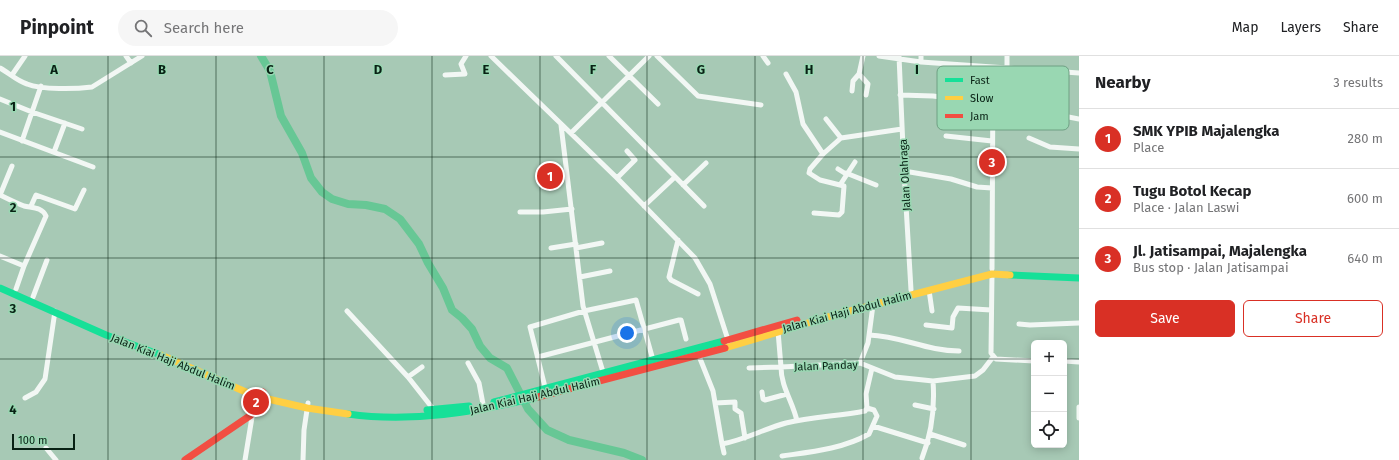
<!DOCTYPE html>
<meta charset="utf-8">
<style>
body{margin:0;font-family:"Fira Sans",sans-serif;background:#f6f6f6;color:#202124}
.controls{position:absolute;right:12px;bottom:12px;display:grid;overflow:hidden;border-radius:6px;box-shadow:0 2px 10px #0003}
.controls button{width:36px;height:36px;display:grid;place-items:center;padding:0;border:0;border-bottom:1px solid #e0e0e0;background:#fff;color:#202124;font:20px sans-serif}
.scale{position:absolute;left:12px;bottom:10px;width:63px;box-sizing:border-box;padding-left:4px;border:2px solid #082114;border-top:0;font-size:11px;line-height:14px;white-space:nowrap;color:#082114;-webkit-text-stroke:3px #99d7b2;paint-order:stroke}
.you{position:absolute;left:627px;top:277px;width:14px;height:14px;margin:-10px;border:3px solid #fff;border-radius:50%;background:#1a73e8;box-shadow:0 0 0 6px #1a73e833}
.badge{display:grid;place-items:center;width:26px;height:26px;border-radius:50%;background:#d93025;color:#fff;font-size:13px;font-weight:700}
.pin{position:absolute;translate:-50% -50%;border:2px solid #fff;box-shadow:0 1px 4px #0006}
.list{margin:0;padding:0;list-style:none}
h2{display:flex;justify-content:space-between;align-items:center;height:52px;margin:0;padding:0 16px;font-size:17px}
h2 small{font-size:13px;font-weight:400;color:#757577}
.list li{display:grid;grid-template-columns:26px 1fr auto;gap:12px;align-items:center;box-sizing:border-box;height:60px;padding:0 16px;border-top:1px solid #e0e0e0}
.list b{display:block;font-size:15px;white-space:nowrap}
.list p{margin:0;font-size:13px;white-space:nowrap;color:#757577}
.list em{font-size:13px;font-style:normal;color:#757577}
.actions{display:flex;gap:8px;padding:12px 16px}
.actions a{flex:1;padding:9px 0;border:1px solid #d93025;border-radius:6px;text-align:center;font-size:14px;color:#d93025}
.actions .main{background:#d93025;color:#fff}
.icon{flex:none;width:22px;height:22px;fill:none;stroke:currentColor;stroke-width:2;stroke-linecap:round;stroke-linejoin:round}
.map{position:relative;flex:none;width:1079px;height:404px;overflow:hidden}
header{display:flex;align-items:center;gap:24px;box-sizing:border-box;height:56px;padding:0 20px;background:#fff;border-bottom:1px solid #e0e0e0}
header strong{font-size:19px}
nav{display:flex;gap:22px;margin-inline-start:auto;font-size:14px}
.search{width:280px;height:36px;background:#f6f6f6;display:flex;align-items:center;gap:10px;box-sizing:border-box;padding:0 14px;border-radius:22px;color:#757577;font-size:15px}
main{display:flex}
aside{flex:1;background:#fff}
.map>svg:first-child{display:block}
</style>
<header>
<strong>Pinpoint</strong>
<div class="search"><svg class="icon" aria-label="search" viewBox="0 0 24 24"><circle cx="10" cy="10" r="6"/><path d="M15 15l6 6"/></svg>Search here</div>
<nav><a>Map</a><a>Layers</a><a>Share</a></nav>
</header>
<main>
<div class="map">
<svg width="1079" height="404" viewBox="0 0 1079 404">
<rect width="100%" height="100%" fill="#a7c9b5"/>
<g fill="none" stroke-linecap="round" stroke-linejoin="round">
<path stroke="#67c795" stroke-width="8" d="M261 0 270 15 281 60 302 97 311 122 322 136 332 143 348 148 366 149 385 153 400 163 419 188 428 207 443 232 452 254 462 262 472 273 480 290 490 302 507 312 528 353 547 374 569 384 624 397 642 404"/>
<path stroke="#f2f7f4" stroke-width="5" d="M126 0 131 7
M491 0 617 122 695 202 710 228 729 287
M556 0 704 150
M609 0 658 48
M657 0 698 40 761 49
M763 0 768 7
M863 0 859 18 868 28 866 39
M879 0 921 6 1079 17
M899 0 904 115 911 234
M921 6V0
M0 12C9 17 17 25 27 28 42 34 76 33 92 31L142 0
M1007 13V0
M786 18 796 36 803 68 823 98
M12 19 25 0
M445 19 465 18 461 8 466 0
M852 35 853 25 859 18
M900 39 933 40 972 45
M0 43 32 56 82 73
M957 43 958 36
M993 51 1038 55 1079 63
M826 63 841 82
M561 69 583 250 603 316
M0 76 93 111
M571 77 649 0
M946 80 992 85
M1029 82 1050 91 1079 93
M22 85 41 30
M54 96 65 67
M838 113 846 118
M904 115 951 123 977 131 992 132
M846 117 876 129
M617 122 635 104 627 95
M683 129 706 107
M840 129 855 106
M0 139C8 143 16 147 24 150 32 152 42 151 46 160L24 210 16 233
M0 139 12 110
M31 150 36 139 75 153 84 134
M644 150 675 121
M520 156H543L572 153
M814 157 839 159 842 156 844 130 820 124 809 117 810 113 823 98 841 82 902 73
M678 184 669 221 671 224 698 238
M551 192 576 188
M576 192 602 187
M0 200 24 210
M992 213 993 12
M992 218 991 297 996 303 1034 305
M580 221 610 215
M929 234 932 255
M33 241 47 204
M347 255 408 321
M1019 268 1030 269 1079 267
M926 269 952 272 953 261 958 252 991 254
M778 275 781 311 860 307 895 321 933 325 975 320 983 314 993 301
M869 279C902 280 926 295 959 295
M699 300 713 335 722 388
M538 301 679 264H681L686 283
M1064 305 1079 306
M468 307 479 327 483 348
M860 307 868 287 873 249
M422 311 408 321 434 354
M749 312 781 311C781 331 793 346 797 365
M545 331 530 271 584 255 636 244 653 304
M762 336 763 343 765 344 787 338
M25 342 36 336 45 323 55 255
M715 347 735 346V353L741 357 745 382
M915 349 934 353
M1079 351V362
M873 370 928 387
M930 378 964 389
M46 392 56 404
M724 397 722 388C744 384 764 373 786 367 812 361 839 360 865 355L867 352 866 338 872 312
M782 400C810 396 843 393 869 378L877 360 874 354 867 352
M922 402C932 377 935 353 933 325
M245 404 253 355
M303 404 304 374 308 347"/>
<path stroke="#16e098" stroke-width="7" d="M1010 219 1079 222
M0 232 106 279 161 299
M494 346 724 285
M427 354 469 350
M348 358C411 367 476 356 538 341"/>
<path stroke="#ffcf43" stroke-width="7" d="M725 292 831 260 992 218 1010 219
M161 299 255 340 307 352 348 358
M248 354 257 335"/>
<path stroke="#f24e42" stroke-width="7" d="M724 285 797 264
M538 341 725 292
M185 404 251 359 263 336"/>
</g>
<path fill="none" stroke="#082114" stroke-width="1" stroke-opacity="0.55" d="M108 0V404M216 0V404M324 0V404M432 0V404M540 0V404M647 0V404M755 0V404M863 0V404M971 0V404M0 101H1079M0 202H1079M0 303H1034M1064 303H1079"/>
<g text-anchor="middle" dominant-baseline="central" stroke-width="3" stroke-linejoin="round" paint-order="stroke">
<g font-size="11" fill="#082114" stroke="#99d7b2">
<text transform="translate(905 119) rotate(-93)">Jalan Olahraga</text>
<text transform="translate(847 256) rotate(-15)">Jalan Kiai Haji Abdul Halim</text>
<text transform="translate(173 306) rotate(22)">Jalan Kiai Haji Abdul Halim</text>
<text transform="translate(826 310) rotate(-2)">Jalan Panday</text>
<text transform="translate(535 340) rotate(-13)">Jalan Kiai Haji Abdul Halim</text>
</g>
</g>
<rect x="937" y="10" width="132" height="64" rx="6" fill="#99d7b2" stroke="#6ea083" stroke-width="1"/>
<rect x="945" y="22" width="18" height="4" fill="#16e098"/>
<rect x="945" y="40" width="18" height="4" fill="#ffcf43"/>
<rect x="945" y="58" width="18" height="4" fill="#f24e42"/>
<g font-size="11" fill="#082114">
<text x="970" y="28">Fast</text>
<text x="970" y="46">Slow</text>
<text x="970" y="64">Jam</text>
</g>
<g font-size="13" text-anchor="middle" font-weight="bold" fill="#082114" stroke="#99d7b2" stroke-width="3" stroke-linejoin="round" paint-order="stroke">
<text x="54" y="18">A</text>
<text x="162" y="18">B</text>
<text x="270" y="18">C</text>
<text x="378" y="18">D</text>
<text x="486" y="18">E</text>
<text x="593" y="18">F</text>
<text x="701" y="18">G</text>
<text x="809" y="18">H</text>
<text x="917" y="18">I</text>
<text x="13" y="55">1</text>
<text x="13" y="156">2</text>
<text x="13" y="257">3</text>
<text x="13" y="358">4</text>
</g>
</svg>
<div class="controls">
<button>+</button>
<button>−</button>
<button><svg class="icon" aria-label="locate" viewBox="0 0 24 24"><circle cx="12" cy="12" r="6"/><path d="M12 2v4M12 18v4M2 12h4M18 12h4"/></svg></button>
</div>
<div class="scale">100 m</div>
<div class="you"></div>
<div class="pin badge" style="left:550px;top:120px">1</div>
<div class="pin badge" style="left:256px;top:346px">2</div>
<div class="pin badge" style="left:992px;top:106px">3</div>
</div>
<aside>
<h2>Nearby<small>3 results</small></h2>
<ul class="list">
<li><span class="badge">1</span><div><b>SMK YPIB Majalengka</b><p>Place</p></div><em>280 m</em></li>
<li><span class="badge">2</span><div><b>Tugu Botol Kecap</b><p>Place · Jalan Laswi</p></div><em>600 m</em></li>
<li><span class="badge">3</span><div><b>Jl. Jatisampai, Majalengka</b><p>Bus stop · Jalan Jatisampai</p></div><em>640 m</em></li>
</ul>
<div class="actions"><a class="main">Save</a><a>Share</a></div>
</aside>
</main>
